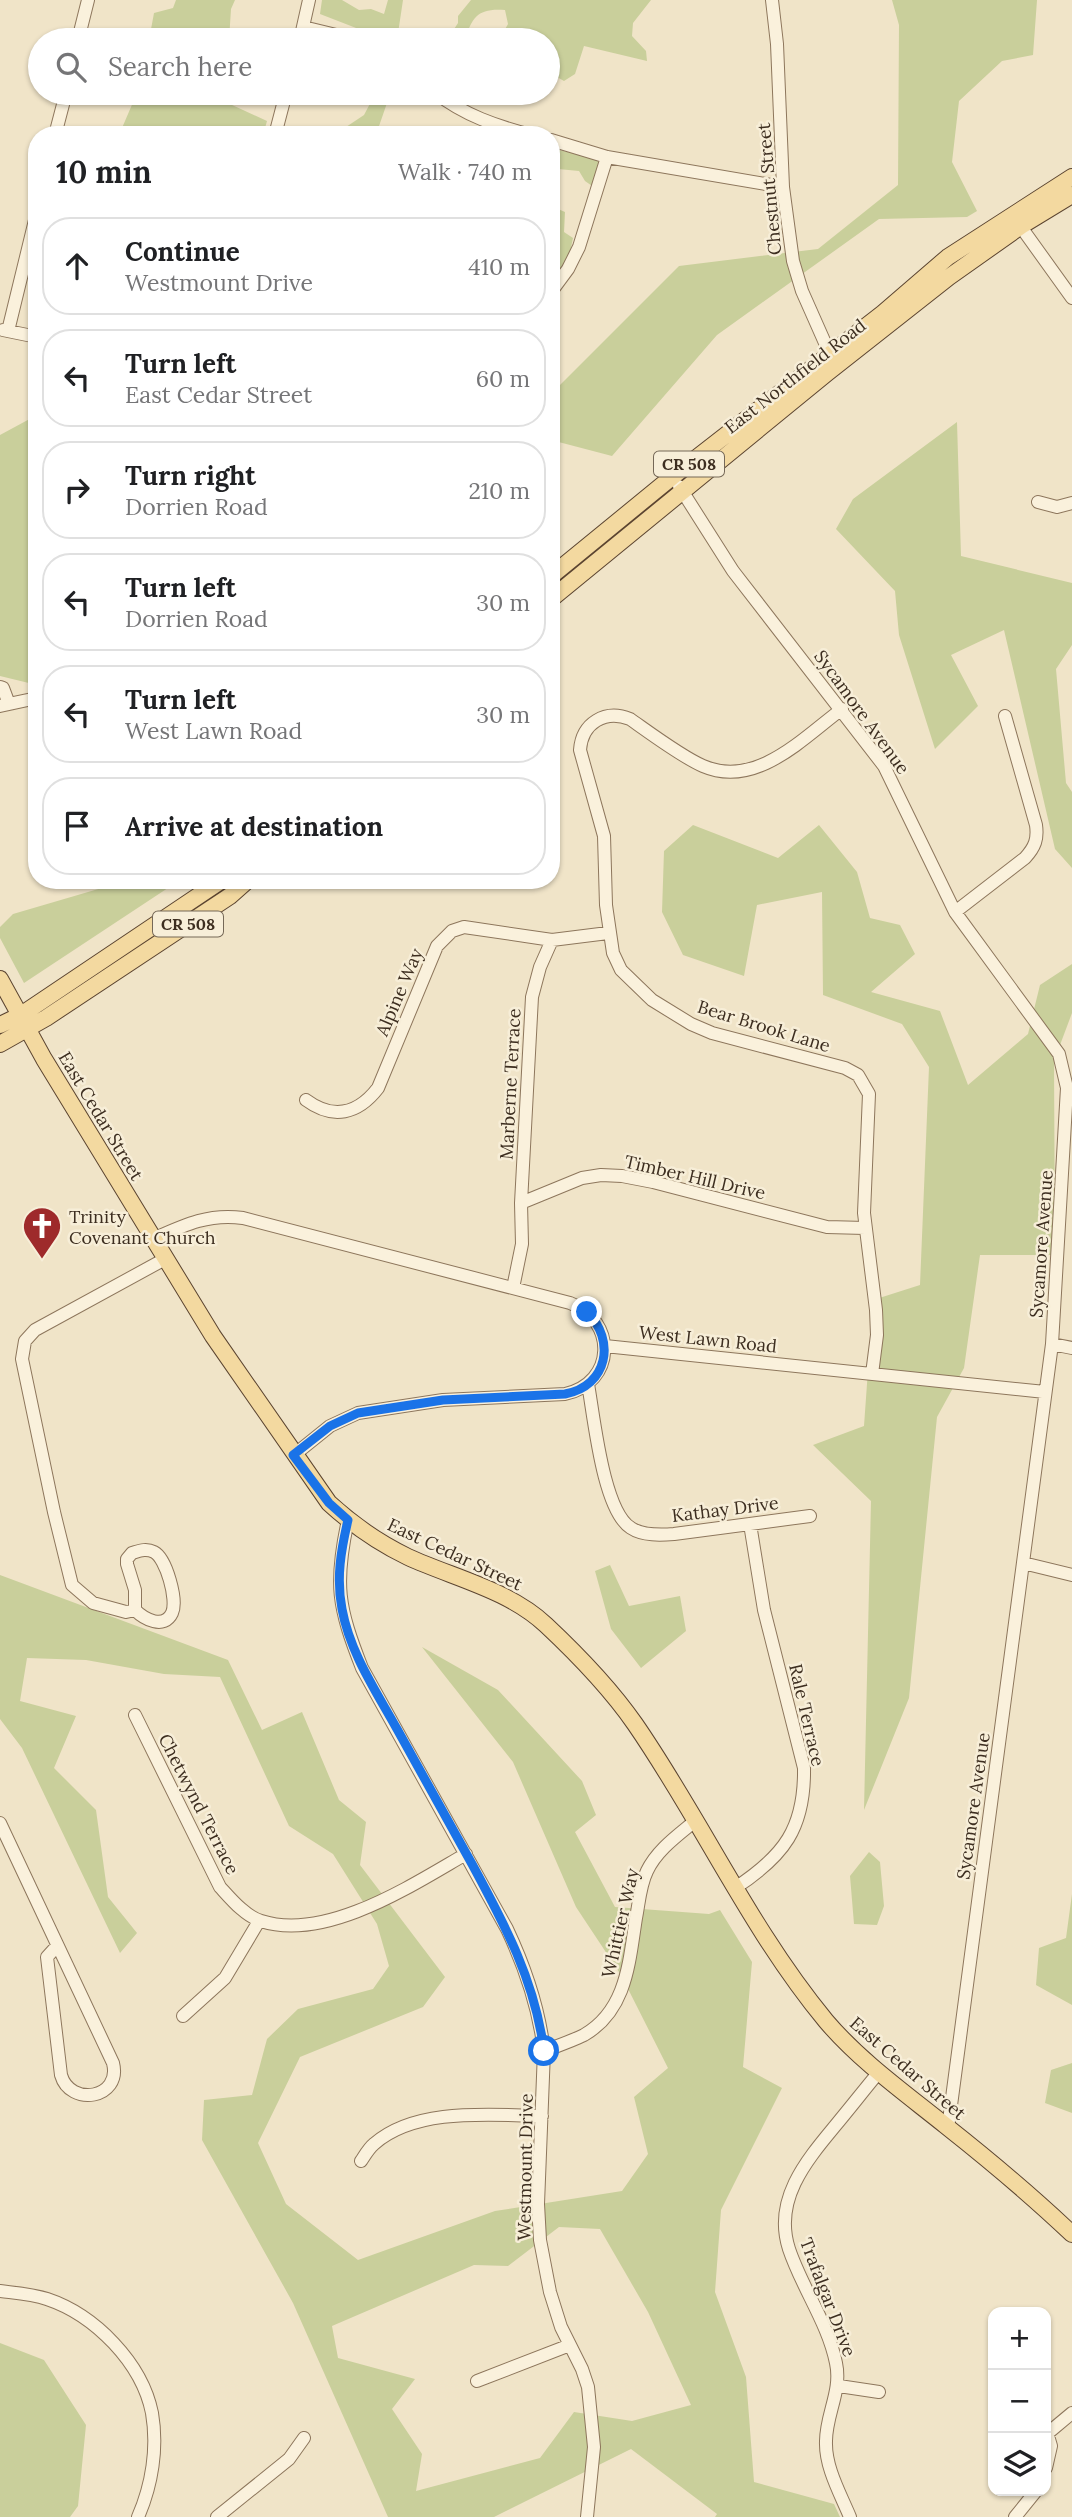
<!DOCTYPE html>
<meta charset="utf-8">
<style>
body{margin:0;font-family:Lora,serif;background:#f6f6f6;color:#202124}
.controls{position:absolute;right:21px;bottom:21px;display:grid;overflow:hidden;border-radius:14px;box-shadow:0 2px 5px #0004}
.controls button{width:63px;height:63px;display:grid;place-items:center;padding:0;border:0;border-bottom:2px solid #e0e0e0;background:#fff;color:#202124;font:35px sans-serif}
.stop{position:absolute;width:21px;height:21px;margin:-16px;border:5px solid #1a73e8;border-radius:50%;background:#fff}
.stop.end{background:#1a73e8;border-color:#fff;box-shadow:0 2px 7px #0008}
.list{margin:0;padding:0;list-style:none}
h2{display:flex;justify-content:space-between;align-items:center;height:91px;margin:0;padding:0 28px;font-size:30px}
h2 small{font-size:23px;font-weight:400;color:#757577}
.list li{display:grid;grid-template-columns:46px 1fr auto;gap:21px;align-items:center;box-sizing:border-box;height:98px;margin:0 14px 14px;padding:0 14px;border:2px solid #e0e0e0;border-radius:28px}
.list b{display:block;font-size:26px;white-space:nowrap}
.list p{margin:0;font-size:23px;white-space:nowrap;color:#757577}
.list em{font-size:23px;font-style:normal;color:#757577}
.icon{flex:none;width:38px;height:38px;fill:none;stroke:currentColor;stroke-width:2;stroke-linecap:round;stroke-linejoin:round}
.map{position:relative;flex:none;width:1072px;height:2517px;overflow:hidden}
.search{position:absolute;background:#fff;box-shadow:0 2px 5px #0004;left:28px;top:28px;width:532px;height:77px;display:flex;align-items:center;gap:18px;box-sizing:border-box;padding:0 24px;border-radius:38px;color:#757577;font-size:26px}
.panel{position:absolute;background:#fff;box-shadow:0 2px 5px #0004;left:28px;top:126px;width:532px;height:763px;border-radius:28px}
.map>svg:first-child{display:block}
</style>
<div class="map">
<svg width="1072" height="2517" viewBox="0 0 1072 2517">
<rect width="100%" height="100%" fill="#f0e4c8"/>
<path fill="#c9cf9b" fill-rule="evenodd" d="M176 0H235L231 9 229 40H149L154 13 173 8Z
M322 0H342L359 10 371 9 384 14 388 0H403L397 40 369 33 320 14Z
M471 0H651L633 23 632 36 646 51 647 61 584 46 575 74 564 81 548 72V40H499L508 24 505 10C479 8 472 16 465 40H447L458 23V16Z
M892 0H1037L1033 55 1002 61 959 101 952 162 977 211 967 217 879 219 717 335 612 456 551 440V394L679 266 818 249 898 185 899 25Z
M137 93H217L219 99 267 121 263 135H198L183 131 180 135H119Z
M373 98 387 103 378 129 383 135H341L340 131 364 115Z
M551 148 600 160 595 188 585 181 579 171 558 169 551 171Z
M551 206 565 212 564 232 573 238 569 257 551 280V255L555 248 551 244Z
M37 415V685L0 676V435Z
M957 422 961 556 1072 583V645L1056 669 1066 783 1072 792V868L1055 849 1004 630 951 655 978 706 935 749 899 635 895 591 836 529 853 499Z
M693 825 778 858 819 825 857 872 870 918 900 925 915 954 871 992 940 1011 968 1085 1028 1034 1040 985 1072 964V1013L1054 1061 1055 1255H980L964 1368 937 1417 909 1698 864 1810 871 1501 813 1445 864 1426 873 1300 920 1285 929 1067 902 1024 823 995 822 892 757 905 744 976 683 955 662 912 664 851Z
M129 880H180L24 983 0 938V927L13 914Z
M610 1565 629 1606 680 1596 686 1631 641 1668 611 1629 595 1571Z
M0 1575 228 1660 262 1730 302 1712 339 1800 366 1822 360 1865 445 1977 423 2007 300 2057 258 2143 286 2204 358 2260 495 2211 622 2191 648 2154 634 2097 668 2068 621 1975 576 1907 513 1762 422 1647 498 1690 582 1781 596 1815 575 1832 615 1907 709 1914 720 1910 752 1962 743 2067 782 2088 721 2210 715 2292 746 2377 754 2482 834 2504 840 2517H715L717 2514 631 2449 494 2517H388L293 2303 202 2140 204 2100 252 2095 267 2039 298 2009 373 1989 389 1966 377 1924 333 1854 289 1826 220 1677 164 1674 86 1660 27 1658 20 1701 76 1716 54 1768 96 1810 108 1897 137 1933 120 1953 22 1748 0 1719ZM559 2227 600 2229 648 2312 691 2405 632 2421 574 2412 540 2458 416 2491 422 2454 392 2409 415 2379 338 2358 332 2326 474 2265 508 2266Z
M869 1852 880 1862 884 1906 877 1925 854 1924 850 1876Z
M1072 1894V2005L1036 1985 1039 1948 1066 1938Z
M1072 2063V2113L1045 2103 1051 2070Z
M0 2343 44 2360 86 2425 78 2506 70 2517H0Z"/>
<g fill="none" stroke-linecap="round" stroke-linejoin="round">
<g stroke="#8d765c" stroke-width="14">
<path id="minor" d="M772 0 777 44 783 187 793 261 802 291 833 361
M303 27 357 40
M78 40 88 0
M300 40 309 0
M436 93C464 115 496 126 531 135
M55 135 66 93
M275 135 286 93
M551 140 607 157 783 187
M1016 220 1072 298
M551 292 568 269 579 247 607 157
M3 330 37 337
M8 331 37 212
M679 486 733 571 884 766 955 912 1059 1054 1067 1088 1052 1344 948 2128
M1038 502 1057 507 1072 503
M0 687 3 688 9 704
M0 706 37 698
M842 709C803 738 756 789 703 766 682 757 650 733 630 719 605 709 582 723 580 750L604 836 606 905 613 953 621 970 652 1000 691 1024 712 1033 845 1068 858 1075 869 1094 864 1213 876 1310 877 1335 872 1374
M955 912 1025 858C1035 847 1038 839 1036 825L1005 716
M306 1100C333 1120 358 1114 378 1088L437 946 452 931 464 927 552 940 608 933
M521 1203 582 1178 601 1175 622 1176 653 1182 827 1227 865 1228
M153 1239C184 1225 209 1213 243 1218L570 1303C617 1320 616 1383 565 1394L443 1400 358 1413 330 1426 294 1455
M513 1288 522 1244 521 1203 532 997 540 967 552 940
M1052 1344 1072 1348
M605 1346 1045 1392
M588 1384C594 1417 603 1511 631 1528 643 1536 661 1535 674 1534L810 1516
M348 1520C334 1584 338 1607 362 1668L507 1929C525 1967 539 2009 544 2051L538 2204 540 2240 550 2292 561 2327 582 2369 588 2387 594 2447 587 2517
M1023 1563 1072 1575
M135 1610V1590L127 1564V1559L132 1553C139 1551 146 1548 154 1552 166 1558 178 1600 172 1613 164 1630 144 1619 135 1610L126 1612 93 1603 72 1585 54 1512 22 1359 25 1341 35 1330 165 1259
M135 1715 220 1887C231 1899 245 1916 261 1921 326 1942 412 1885 466 1854
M0 1823 113 2063C122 2099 70 2107 61 2075L47 1957 57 1946
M735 1888C784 1856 805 1828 804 1768L764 1610 750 1524
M183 2016 225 1978 259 1921
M544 2051C557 2046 572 2041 584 2035 627 2010 629 1962 636 1918 639 1903 640 1885 647 1871 657 1850 677 1836 695 1821
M361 2161C365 2155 369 2148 374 2144 416 2107 491 2115 542 2116
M0 2291C16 2293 32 2294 47 2299 95 2315 142 2363 152 2413 158 2448 152 2485 138 2517
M477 2381 570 2345
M839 2386 879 2392
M1046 2429 1051 2446 1046 2468
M1048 2433 1072 2413
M217 2517 289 2459 304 2438
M850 2517C840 2493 825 2467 826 2441 826 2414 842 2391 836 2363 828 2323 802 2288 789 2249 773 2200 806 2161 835 2126 850 2108 864 2090 879 2072
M1015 2517 1036 2491"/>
</g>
<g stroke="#5b4430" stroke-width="18">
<path id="major" d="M551 576 672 477 883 313 948 257 1072 177
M551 599 827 373 949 277 1021 226 1072 195
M0 979 44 1059 213 1336 329 1503C353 1525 379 1543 408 1557 454 1578 509 1590 546 1625 578 1655 610 1688 635 1724 702 1821 750 1929 826 2021 860 2061 905 2093 946 2126 989 2160 1032 2196 1072 2234
M0 1025 21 1015 222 880
M0 1044 46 1018 230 896 248 880"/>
</g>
<use href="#minor" stroke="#faf1dc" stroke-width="12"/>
<use href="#major" stroke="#f3d9a0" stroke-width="16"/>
</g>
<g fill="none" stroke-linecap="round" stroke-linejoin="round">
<path stroke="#1a73e8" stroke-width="9" d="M544 2051C535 1981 505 1925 472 1864 447 1819 422 1774 397 1729 376 1691 350 1653 342 1609 336 1578 341 1550 348 1520L329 1503 293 1455 330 1426 358 1413 443 1400 565 1394C608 1386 616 1340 587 1312"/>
</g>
<defs>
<g id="church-pin" transform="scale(2.0125)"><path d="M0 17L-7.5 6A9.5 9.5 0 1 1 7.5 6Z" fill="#9e2a2b" stroke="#f7eed8"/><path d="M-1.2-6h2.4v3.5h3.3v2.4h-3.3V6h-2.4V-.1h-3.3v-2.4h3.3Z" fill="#fff"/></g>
</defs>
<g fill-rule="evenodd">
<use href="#church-pin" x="42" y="1226"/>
</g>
<g text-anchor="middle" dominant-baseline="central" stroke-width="5" stroke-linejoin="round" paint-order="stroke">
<g fill="#f7eed8" stroke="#756857" stroke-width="2">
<rect x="654" y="451.5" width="70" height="25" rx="5"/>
<rect x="153" y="911.5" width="70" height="25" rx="5"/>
</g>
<g font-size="16" font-weight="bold" fill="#3d2e20">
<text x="689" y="464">CR 508</text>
<text x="188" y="924">CR 508</text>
</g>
<g font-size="18" fill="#3d2e20" stroke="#f7eed8">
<text transform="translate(769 189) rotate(-95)">Chestnut Street</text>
<text transform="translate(795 376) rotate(-38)">East Northfield Road</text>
<text transform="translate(862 712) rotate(54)">Sycamore Avenue</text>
<text transform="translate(399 992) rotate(-67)">Alpine Way</text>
<text transform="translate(764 1026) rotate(17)">Bear Brook Lane</text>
<text transform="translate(510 1084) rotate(-87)">Marberne Terrace</text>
<text transform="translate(101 1116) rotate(59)">East Cedar Street</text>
<text transform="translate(695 1177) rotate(13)">Timber Hill Drive</text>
<text transform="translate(1041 1244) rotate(-86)">Sycamore Avenue</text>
<text transform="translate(708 1339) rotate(6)">West Lawn Road</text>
<text transform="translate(725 1509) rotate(-7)">Kathay Drive</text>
<text transform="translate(455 1554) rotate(25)">East Cedar Street</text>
<text transform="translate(807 1715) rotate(77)">Rale Terrace</text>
<text transform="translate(199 1804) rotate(63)">Chetwynd Terrace</text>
<text transform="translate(973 1806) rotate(-82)">Sycamore Avenue</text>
<text transform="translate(620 1923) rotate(-77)">Whittier Way</text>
<text transform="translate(908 2068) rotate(41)">East Cedar Street</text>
<text transform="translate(525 2167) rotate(-89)">Westmount Drive</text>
<text transform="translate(828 2297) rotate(69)">Trafalgar Drive</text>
</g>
<g font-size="18" fill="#3d2e20" stroke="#f7eed8" text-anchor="start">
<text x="69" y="1216">Trinity<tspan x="69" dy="21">Covenant Church</tspan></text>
</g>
</g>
</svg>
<div class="controls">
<button>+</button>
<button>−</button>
<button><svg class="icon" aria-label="layers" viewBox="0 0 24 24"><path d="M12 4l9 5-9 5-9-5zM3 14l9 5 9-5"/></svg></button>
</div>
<div class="stop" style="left:544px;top:2051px"></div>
<div class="stop end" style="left:587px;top:1312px"></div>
<div class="search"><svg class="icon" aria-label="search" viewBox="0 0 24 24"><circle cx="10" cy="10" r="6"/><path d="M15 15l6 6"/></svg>Search here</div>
<section class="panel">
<h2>10 min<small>Walk · 740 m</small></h2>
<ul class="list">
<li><svg class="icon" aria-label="ahead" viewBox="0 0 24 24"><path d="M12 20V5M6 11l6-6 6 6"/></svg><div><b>Continue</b><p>Westmount Drive</p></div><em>410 m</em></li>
<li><svg class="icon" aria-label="left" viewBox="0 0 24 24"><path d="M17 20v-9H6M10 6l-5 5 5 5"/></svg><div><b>Turn left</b><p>East Cedar Street</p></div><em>60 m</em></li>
<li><svg class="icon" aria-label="right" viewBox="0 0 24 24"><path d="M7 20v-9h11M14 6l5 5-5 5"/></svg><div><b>Turn right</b><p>Dorrien Road</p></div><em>210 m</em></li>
<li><svg class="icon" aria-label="left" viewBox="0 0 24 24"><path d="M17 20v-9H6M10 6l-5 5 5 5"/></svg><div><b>Turn left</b><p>Dorrien Road</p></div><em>30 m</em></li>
<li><svg class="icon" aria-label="left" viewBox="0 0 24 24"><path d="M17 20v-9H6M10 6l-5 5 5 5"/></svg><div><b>Turn left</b><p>West Lawn Road</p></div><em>30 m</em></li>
<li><svg class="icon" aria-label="arrive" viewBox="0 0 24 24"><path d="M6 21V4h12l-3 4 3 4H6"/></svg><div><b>Arrive at destination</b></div></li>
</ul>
</section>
</div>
